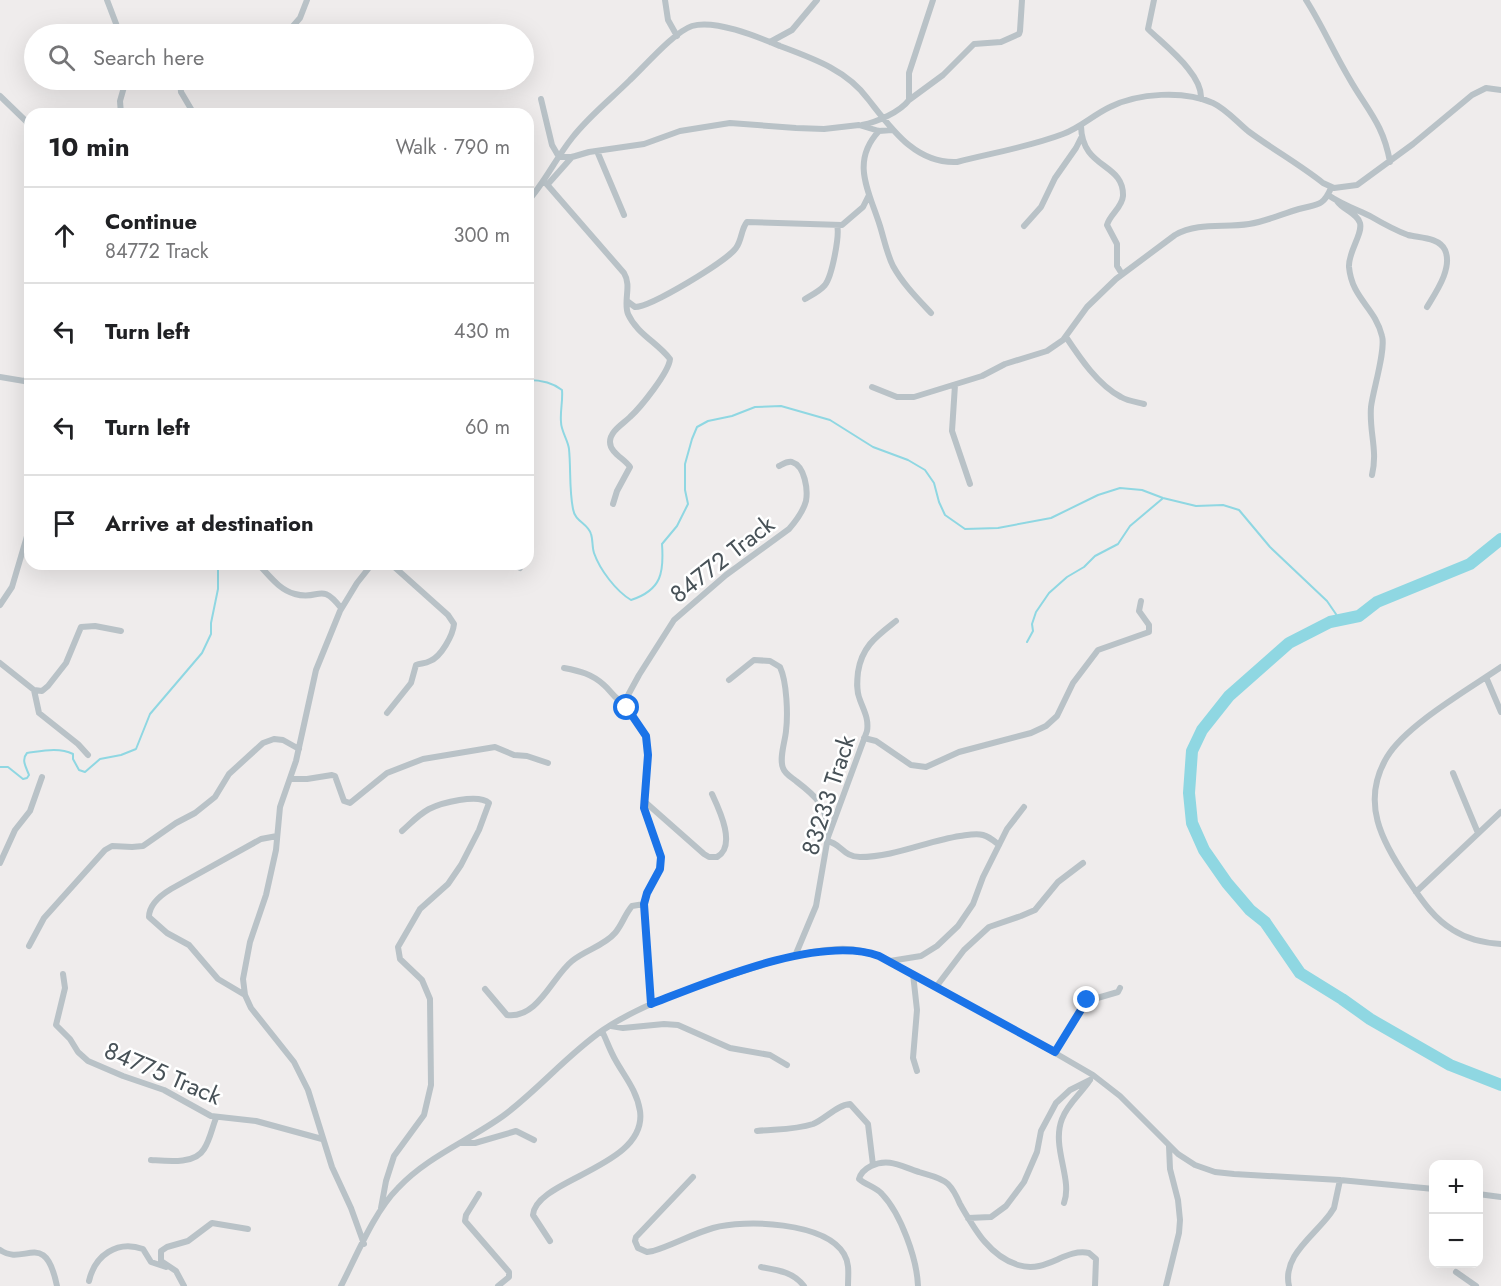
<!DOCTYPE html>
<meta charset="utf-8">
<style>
body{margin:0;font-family:Jost,sans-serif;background:#f6f6f6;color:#202124}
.controls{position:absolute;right:18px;bottom:18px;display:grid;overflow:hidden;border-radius:12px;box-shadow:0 6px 24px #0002}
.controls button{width:54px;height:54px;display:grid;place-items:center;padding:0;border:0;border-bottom:2px solid #e0e0e0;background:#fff;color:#202124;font:30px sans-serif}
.stop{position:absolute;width:18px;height:18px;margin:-14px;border:4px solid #1a73e8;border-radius:50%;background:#fff}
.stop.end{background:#1a73e8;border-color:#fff;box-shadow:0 2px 6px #0008}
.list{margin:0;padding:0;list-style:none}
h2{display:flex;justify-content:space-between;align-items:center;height:78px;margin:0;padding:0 24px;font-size:26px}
h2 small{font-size:20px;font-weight:400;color:#757577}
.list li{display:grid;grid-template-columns:39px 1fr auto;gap:18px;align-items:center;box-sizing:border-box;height:96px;padding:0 24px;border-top:2px solid #e0e0e0}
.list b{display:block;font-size:22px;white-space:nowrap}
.list p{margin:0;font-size:20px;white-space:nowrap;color:#757577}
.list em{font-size:20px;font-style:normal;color:#757577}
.icon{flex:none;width:33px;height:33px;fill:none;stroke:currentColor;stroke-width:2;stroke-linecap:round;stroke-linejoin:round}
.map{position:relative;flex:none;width:1501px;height:1286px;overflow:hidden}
.search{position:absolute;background:#fff;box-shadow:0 6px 24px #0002;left:24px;top:24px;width:510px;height:66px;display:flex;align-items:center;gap:15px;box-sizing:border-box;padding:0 21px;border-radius:33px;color:#757577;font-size:22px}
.panel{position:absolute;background:#fff;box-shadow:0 6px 24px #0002;left:24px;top:108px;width:510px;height:462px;border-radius:18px}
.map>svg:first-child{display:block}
</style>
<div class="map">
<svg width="1501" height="1286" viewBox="0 0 1501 1286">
<rect width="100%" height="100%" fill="#efecec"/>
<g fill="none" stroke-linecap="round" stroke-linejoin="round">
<path stroke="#8fd7e2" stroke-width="2" d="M528 380C540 380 552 382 562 390 563 401 560 411 561 422 561 431 568 440 569 449 571 469 569 489 573 509 575 522 588 523 591 534 593 540 592 547 594 553 600 570 616 591 631 600 662 590 664 572 662 544L677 526 688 504 685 490V464L692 439 697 427 708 421 732 416 755 407 781 406 830 420 873 447 908 460 925 470 934 483 939 502 945 515 965 529 998 528 1051 518 1098 495 1120 488 1142 490 1163 498 1196 506 1223 505 1239 510 1270 547 1327 601 1340 620
M1027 642 1033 631 1032 624 1036 612 1049 593 1067 577 1084 567 1095 556 1118 544 1130 526 1162 499
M0 767H8L23 779 27 778 29 775C26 767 21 760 27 753 42 751 59 747 73 754V759L79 770 85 772 100 759 121 755 136 749 150 714 202 653 211 634V623L218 589V564"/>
<path stroke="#8fd7e2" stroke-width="12" d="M1501 539 1470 564 1377 602 1359 616 1330 622 1289 643 1229 696 1202 730 1192 751 1189 793 1192 823 1204 850 1227 883 1250 910 1265 922 1300 973 1342 999 1370 1019 1450 1065 1501 1085"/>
<path stroke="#b9c2c7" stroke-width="6" d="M107 0 120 34
M665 0 668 20 677 36
M1154 0 1148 29C1165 46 1203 74 1201 99
M1306 0C1322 25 1334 53 1349 78 1367 110 1383 123 1390 162
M286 34 300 18 307 0
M770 42 792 30 817 0
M180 80 181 92 194 114
M0 96 30 125
M541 99 552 145 559 157H572L589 152 644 144 680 131 730 123 796 128 824 129 859 125 879 131 892 130
M909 100 943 75 974 44 1001 42 1019 34 1020 31 1022 0
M121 114 120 101 126 80
M862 125C877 122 900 112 909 100V73L933 0
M1081 126C1082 170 1124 162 1123 196 1122 208 1110 214 1107 225L1117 244V266L1122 274
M879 131C850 162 869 191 880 226 884 239 887 254 893 266 903 284 917 298 931 313
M597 151 624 215
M544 181 624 273C632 286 623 301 628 314 637 334 658 343 670 359 669 372 641 407 630 417 623 424 610 431 610 442 610 453 625 459 630 467L617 491 613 504
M548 184 572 157
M1328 195C1341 204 1355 209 1370 216 1382 223 1394 230 1408 235 1419 238 1439 237 1445 250 1453 268 1436 292 1427 307
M528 201C545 182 556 158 572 138 589 116 611 99 630 80 645 66 674 32 692 26 715 19 758 37 780 46 812 58 847 70 868 99 891 128 915 164 957 162 992 153 1029 147 1063 134 1080 128 1093 115 1110 107 1138 93 1184 90 1213 103 1226 109 1237 122 1248 131 1272 149 1299 164 1323 183L1334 188 1357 185 1413 144 1472 95 1486 88 1501 90
M1337 201C1343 210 1357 213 1360 223 1363 234 1348 252 1349 267 1352 299 1375 307 1382 336 1386 350 1373 390 1371 407 1369 432 1378 450 1372 475
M1024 226 1041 207 1055 178 1076 148 1081 138
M805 299C812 295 820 291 825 285 832 276 840 235 837 225
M627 301 635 307C651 307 727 261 736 248 742 240 741 229 747 222L842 225 863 207 869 195
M1066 337C1080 358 1098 385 1121 397 1128 401 1136 402 1144 404
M0 377 30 382
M26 382 30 360
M955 385 952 431 970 484
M872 387 897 397H914L982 376 1005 364 1047 351 1063 340 1087 307 1116 279 1175 235C1198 222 1224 228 1249 224 1267 221 1282 214 1299 209 1317 204 1323 207 1331 188
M258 564C269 575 279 590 295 594 320 601 320 581 341 608
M513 564 520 568
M0 605 12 587 30 526
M0 663 34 690 42 691 48 686 66 663 81 627 95 626 121 631
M1501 667C1469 689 1406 725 1387 757 1360 802 1382 842 1408 880 1421 899 1433 918 1453 930 1467 939 1485 943 1501 944
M564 668C580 671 592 674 604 685 612 692 616 701 626 704
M1486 677 1501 712
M729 680 754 660 770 661 780 667C787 682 788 715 786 731 785 742 779 758 783 768 785 774 791 777 796 781 817 797 827 806 828 833
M34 690 39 713 78 744 88 755
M387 713 411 683 416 665C421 663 425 664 430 661 441 657 453 635 454 624L448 615 391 564
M864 738 876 741 911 765 926 767 959 752 1031 733 1046 726 1057 716 1073 683 1098 650 1149 632V625L1139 611 1141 601
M1453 773 1478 833
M290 779H307L332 775 335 776 344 801 350 803 387 773 423 759 495 747 514 755 527 756 548 763
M644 801 704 854 709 857H717C737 846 719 809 712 794
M827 841C841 843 843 857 860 857 894 857 927 841 960 836 968 835 976 833 983 835 990 837 994 841 999 845
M0 863 15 830 30 811 42 777
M1416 892 1501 812
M29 946 44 918 105 850 112 846 132 847 143 846 176 823 195 813 215 797 229 774 263 743 274 739 283 740 299 749
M795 956 816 906 828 837 867 731C869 719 864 711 860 700 856 691 857 681 858 672 862 646 877 636 896 621
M890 961 921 956 937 946 958 926 973 904 983 877 1007 829 1024 807
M63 974 65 988 56 1025 70 1039 78 1052 88 1061 123 1076 164 1090 211 1116 256 1121 322 1139
M913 974 917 1010 913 1058 917 1071
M936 987 964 950 989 927 1021 916 1035 910 1058 882 1083 863
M485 989 507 1015C538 1019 552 977 572 961 585 950 604 946 615 933 622 925 625 914 632 906L644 904
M245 995 218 979 189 945 167 933 149 917C149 904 161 895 171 889L261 839 277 836
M651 1004 644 904 647 893 660 869 661 857 644 808 648 755 646 736 626 706 627 697 639 675 674 620 726 575 789 529C796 521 803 512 806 501 808 490 805 466 792 462 787 461 783 464 779 466
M611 1026 623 1028 664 1024 678 1025 730 1048 770 1055 787 1065
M1055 1052 1087 1001 1118 992 1120 988
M757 1131C775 1129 795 1130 813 1124 825 1119 837 1105 850 1104L868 1124 873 1165
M461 1143H475L516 1131 534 1140
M151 1160C166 1161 195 1165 204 1149 210 1140 212 1128 216 1118
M693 1177 636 1237 635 1241 638 1248 647 1252 653 1251C673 1245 692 1234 713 1228 745 1219 825 1222 844 1254 850 1264 848 1275 848 1286
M479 1194 466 1215 465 1221 509 1272V1277L498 1286
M1478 1194 1501 1197
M1064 1203C1073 1179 1051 1147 1062 1119 1068 1103 1081 1094 1090 1080
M381 1208 386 1181 394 1156 424 1115 431 1085 430 999 422 980 400 959 398 947 420 909 448 884 461 865 479 830 489 803C478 793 441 803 429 809 418 815 411 823 402 831
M968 1218 991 1217 1006 1206 1024 1182 1037 1152 1041 1131 1056 1103 1070 1090 1090 1080
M550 1241 533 1215C535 1179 648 1167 640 1111 637 1091 625 1077 616 1061 610 1051 607 1041 602 1031
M364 1244 351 1208 332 1167 308 1090 294 1062 251 1008 245 995 243 979 250 942 266 895 276 850 280 807 296 761 316 670 340 611 357 583 372 564
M0 1250C24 1267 45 1228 57 1286
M761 1267C778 1270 793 1272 804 1286
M1456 1272 1476 1286
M89 1281C95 1255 117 1240 143 1249L151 1262 166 1267
M184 1286 176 1271 161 1261V1251L167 1247 188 1241 212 1223 248 1229
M341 1286C357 1255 374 1212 398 1188 427 1157 468 1141 503 1116 538 1090 567 1055 603 1030 643 1003 691 988 737 973 770 962 804 951 838 949 853 948 865 951 879 956L1019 1032 1093 1075 1120 1096 1178 1154 1195 1165 1215 1172 1234 1174 1340 1180 1434 1189
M918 1286C917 1259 901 1214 882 1194 876 1187 866 1185 859 1179 861 1172 865 1169 871 1166 889 1157 902 1167 919 1172 928 1175 941 1177 948 1184 953 1189 957 1197 960 1204 974 1228 989 1256 1018 1265 1047 1274 1064 1248 1089 1253L1096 1259 1095 1286
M1166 1286 1179 1233 1180 1220 1178 1200 1170 1169 1169 1146
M1289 1286C1282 1256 1314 1236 1330 1214L1334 1208 1340 1180"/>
</g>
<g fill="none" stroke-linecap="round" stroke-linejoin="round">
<path stroke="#1a73e8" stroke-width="8" d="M627 708 646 736 648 755 644 808 661 857 660 869 647 893 644 904 651 1004C708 982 820 934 879 956L1055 1052 1087 1000"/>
</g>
<g text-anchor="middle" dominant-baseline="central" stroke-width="5" stroke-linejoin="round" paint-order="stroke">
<g font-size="24" fill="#475157" stroke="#fff">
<text transform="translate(722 559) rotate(-38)">84772 Track</text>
<text transform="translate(828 795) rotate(-72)">83233 Track</text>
<text transform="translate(163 1073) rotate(23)">84775 Track</text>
</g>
</g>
</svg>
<div class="controls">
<button>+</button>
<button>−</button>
</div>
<div class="stop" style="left:627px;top:708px"></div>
<div class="stop end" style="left:1087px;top:1000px"></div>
<div class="search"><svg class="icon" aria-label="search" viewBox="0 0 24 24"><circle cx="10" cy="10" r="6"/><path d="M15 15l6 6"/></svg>Search here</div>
<section class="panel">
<h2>10 min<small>Walk · 790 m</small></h2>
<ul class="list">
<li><svg class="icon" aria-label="ahead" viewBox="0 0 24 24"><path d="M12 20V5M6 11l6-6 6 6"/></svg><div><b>Continue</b><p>84772 Track</p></div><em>300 m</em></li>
<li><svg class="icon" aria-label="left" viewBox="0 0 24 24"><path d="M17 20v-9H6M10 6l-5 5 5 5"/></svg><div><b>Turn left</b></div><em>430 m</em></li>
<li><svg class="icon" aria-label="left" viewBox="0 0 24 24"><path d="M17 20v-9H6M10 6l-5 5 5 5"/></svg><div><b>Turn left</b></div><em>60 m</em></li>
<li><svg class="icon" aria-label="arrive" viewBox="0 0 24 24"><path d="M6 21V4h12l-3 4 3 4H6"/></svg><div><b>Arrive at destination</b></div></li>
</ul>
</section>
</div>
